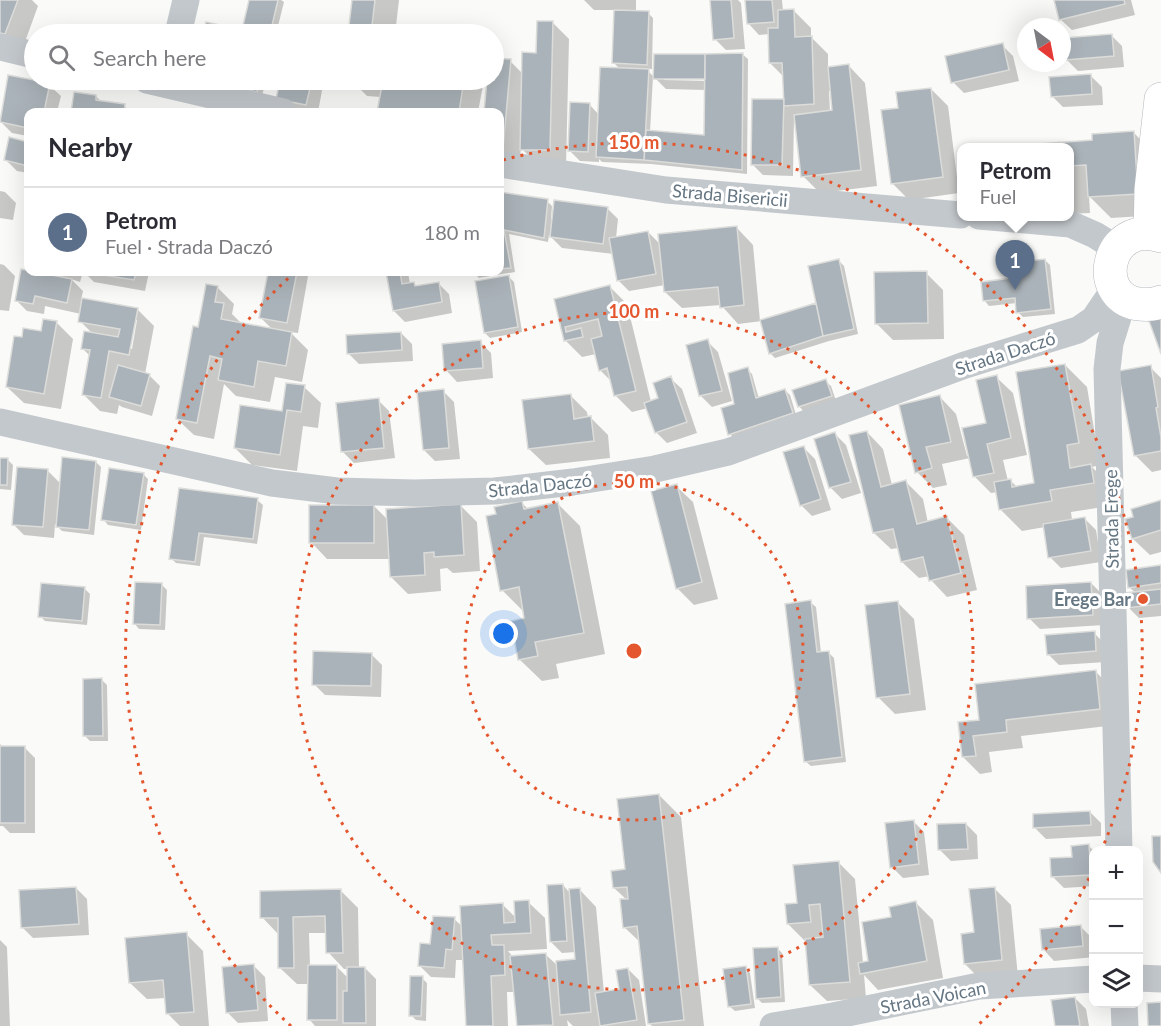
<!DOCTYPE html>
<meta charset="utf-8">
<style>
body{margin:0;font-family:Lato,sans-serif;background:#f7f7f7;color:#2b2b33}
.controls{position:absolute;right:18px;bottom:18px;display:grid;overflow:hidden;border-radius:12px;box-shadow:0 6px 24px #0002}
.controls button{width:54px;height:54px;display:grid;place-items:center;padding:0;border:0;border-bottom:2px solid #e1e1e2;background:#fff;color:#2b2b33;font:30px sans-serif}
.compass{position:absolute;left:1017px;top:18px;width:54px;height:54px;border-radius:50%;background:#fff;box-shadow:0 6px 24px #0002;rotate:148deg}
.you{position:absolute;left:504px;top:634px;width:21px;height:21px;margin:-15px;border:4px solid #fff;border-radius:50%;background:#1a73e8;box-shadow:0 0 0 9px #1a73e833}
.badge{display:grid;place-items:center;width:39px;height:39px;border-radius:50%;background:#e4572e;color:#fff;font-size:20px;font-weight:700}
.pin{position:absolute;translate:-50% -50px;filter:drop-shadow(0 2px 3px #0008)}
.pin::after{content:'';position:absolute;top:32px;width:21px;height:18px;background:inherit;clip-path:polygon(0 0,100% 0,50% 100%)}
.popup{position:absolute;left:957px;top:143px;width:117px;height:78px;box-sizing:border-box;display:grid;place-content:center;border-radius:12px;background:#fff;filter:drop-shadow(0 2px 4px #0005);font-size:20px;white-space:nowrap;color:#7c7c81}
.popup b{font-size:22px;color:#2b2b33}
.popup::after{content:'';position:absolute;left:50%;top:100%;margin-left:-12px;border:12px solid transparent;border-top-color:#fff}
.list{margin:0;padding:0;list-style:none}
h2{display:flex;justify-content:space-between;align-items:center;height:78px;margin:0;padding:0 24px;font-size:26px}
h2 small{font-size:20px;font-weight:400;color:#7c7c81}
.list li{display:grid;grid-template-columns:39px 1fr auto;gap:18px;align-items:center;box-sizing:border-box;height:90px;padding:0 24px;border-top:2px solid #e1e1e2}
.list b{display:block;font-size:22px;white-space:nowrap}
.list p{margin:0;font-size:20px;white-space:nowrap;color:#7c7c81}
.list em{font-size:20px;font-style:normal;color:#7c7c81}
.icon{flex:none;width:33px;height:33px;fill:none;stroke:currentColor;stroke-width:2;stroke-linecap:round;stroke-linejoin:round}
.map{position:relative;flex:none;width:1161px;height:1026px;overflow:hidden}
.search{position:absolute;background:#fff;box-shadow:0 6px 24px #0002;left:24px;top:24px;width:480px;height:66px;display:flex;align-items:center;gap:15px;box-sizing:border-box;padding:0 21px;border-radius:33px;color:#7c7c81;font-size:22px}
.panel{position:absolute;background:#fff;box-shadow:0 6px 24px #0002;left:24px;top:108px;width:480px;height:168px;border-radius:12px}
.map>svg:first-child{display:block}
</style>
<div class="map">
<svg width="1161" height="1026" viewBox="0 0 1161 1026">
<rect width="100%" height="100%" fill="#fafaf8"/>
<path fill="#0003" fill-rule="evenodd" d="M0 0H32L38 6 22 50 0 42Z
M250 0H281L284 2 276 34H242Z
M353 0H399L395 34H349Z
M584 0H636V12L648 13 653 18 652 69H646L655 78 742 54 748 59 747 174 651 164 602 162 599 159V162L580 161 569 150 590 105 599 115 620 69 613 62 616 10H594ZM653 76 666 89 706 90V136L650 132ZM664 77 712 78V81L664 80Z
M712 0H738L741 3 745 49 726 50 715 39Z
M746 0H782L783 11H794L811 28V37L828 54V68L849 66 865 83 877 186 820 193 803 176 796 115H794L793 176 763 175 752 164 754 100 785 103 784 77 770 63 769 34 759 35 748 23ZM829 91H832L834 111 830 112Z
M1056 0H1131L1135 15 1072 30 1060 19Z
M552 22 569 39 566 166H539L521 148 519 165 500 164V112H485L488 80H494V59L510 61 523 74 538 54Z
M207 24 228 29 233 34H205Z
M1111 35 1122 46 1124 67 1078 71 1067 60Z
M1002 45 1013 56 1019 81 964 93 953 82Z
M1091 76 1102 87 1103 105 1063 107 1052 96Z
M198 80H266L262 96Z
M282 80H324L318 112H304L289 109 278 98Z
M351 80H484L478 112H378L381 97 367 96Z
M49 85 61 96 57 112H28V136L12 133 1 122Z
M931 89 948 106 959 193 909 200 892 183 900 109Z
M75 93 96 96 102 103 124 106 131 112H72Z
M1134 133 1156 155 1159 215 1111 218 1089 196 1090 213 1069 214V148Z
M11 139 28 143V173L17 171 6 160Z
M0 191 5 192 16 203 13 220 0 218Z
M500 194 547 201 552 206 551 219 607 208 618 219 616 238 648 232 661 245 737 228 753 245 760 321 818 304 838 260 844 266 858 334 829 341 775 358 770 353 762 321 738 324 721 305 682 308 665 292V285L629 291 618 280 614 254 562 248 549 235 548 242 509 234 515 272 479 278 473 272H500Z
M1045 260 1050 265 1055 314 1023 317 1018 312 1017 303 989 306 984 300 1012 280Z
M0 264 4 265 15 276 9 311 0 310Z
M44 272H83L80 282 71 279 83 291 81 300 137 309 154 326 145 374 149 375 160 386 152 416 122 407 119 405 117 414 100 411 83 394 90 356 82 348 92 333 80 321 81 314 45 306 44 314 27 311 16 300 48 275ZM134 320H137L132 349 129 348Z
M84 272H149L145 291 94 282Z
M269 272H303L308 276 298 333 290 332 308 350 302 382 275 377 270 402 236 396 224 384 214 439 194 435 177 419 199 329 217 287 234 304 232 314 240 322 239 324 273 330 260 317Z
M387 272H408L410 284 413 283 417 287 438 283 449 294 452 313 405 322 394 311Z
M926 273 943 290 944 339 893 340 876 323Z
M509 277 514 282 522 332 490 338 485 333Z
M610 287 627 304 651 402 660 399 670 378 682 389 697 433 667 443 656 432 648 408 632 412 615 395 612 382 600 370 596 354 582 357 566 341 555 300Z
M56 322 73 339 61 409 24 403 7 387 23 338 42 333Z
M401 333 412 344 413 361 359 364 348 353Z
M707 341 718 352 732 401 712 407 701 396 687 346Z
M480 342 491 353 493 378 457 382 446 370Z
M1065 365 1087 387 1100 465 1092 467 1113 488 1116 505 1071 512 1072 520 1085 519 1096 530 1101 562 1061 568 1050 557 1045 527 1022 531 1000 509 997 492 991 493 974 476 970 458 942 464 947 485 933 488 917 472 940 397 956 414 967 456H969L988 424 996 377 1013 393 1027 455 1003 460 1008 481 1010 480 1017 487 1036 484Z
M1150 367 1161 378V470L1152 472 1135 455Z
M747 369 752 374 759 399 785 390 790 395 797 418 735 439 730 434 736 405Z
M825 381 831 386 836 401 804 412 799 406Z
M304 387 321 403 318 428 303 426 297 471 252 465 235 448 283 413Z
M443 391 454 402 460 459 435 461 424 450Z
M571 396 587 412 588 418H591L608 435 610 458 546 465 529 449Z
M378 400 389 411 395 458 354 463 343 452Z
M867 432 883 449 892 485 906 482 923 499 928 523 947 518 964 535 977 590 947 597 931 580 930 576 919 578 902 562 899 548 891 549 874 533Z
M835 434 846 445 861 493 842 499 831 488 816 440Z
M804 448 815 459 831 510 812 516 801 505Z
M0 459H7L13 465 11 490 0 489Z
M96 462 101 467 94 535 62 531 55 524 54 538 24 535 13 524 48 471 61 484Z
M143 474 148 479 141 530 108 525 103 519Z
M676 486 693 502 718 599 694 605 677 588Z
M180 489 257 500 263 505 257 544 204 537 200 566 176 563 171 558Z
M1161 501V552L1150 555 1133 539 1135 518Z
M522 503 528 509 558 504 580 526 605 654 556 664 559 678 542 681 519 659 526 619 524 612 502 590Z
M460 505 477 522 480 571 453 573 447 568 440 569 441 591 408 594 391 577 390 559H327L311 542 374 506 388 520Z
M1161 567V616L1139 618 1128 607 1136 593 1129 587Z
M1091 583 1102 594 1104 625 1040 629 1029 618Z
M162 585 167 590 165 630 139 629 134 623Z
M85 589 90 594 87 625 45 621 40 616Z
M810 602 816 607 821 653 828 652 834 658 846 762 811 766 805 761Z
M898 603 914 619 926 710 895 714 878 697Z
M1094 633 1105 644 1106 662 1059 665 1048 654Z
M371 654 382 665 381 697 325 695 314 684Z
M1095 671 1112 688 1116 725 1021 736 1023 748 989 752 992 772 980 774 963 757 959 723 980 721Z
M102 680 107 685 108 741H90L85 736Z
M0 744 2 746 24 747 35 758V833H10L3 826H0Z
M659 795 681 817 704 1026H652L649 1023 641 943 624 927 627 900 614 888 626 871Z
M1090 812 1101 823V836L1046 839 1035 828Z
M913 821 924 832 929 875 903 878 892 867Z
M966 824 977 835 978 859 951 861 940 850Z
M1089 846 1094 851V886L1064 888 1053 877Z
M838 862 855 879 863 963 870 962 892 918 916 903 933 920 943 978 878 990 864 975 866 998 827 1001 810 985 805 941 788 924 798 905Z
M563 885 568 891 580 890 596 907 604 993 621 991 628 969 639 980 646 1026H573L567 1020 568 1026H518L515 992H507L508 1026H468L464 960H456L455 978 431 977 420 966 432 946 454 919 463 927 503 905 516 918 528 902 545 918 547 949 508 951 514 958 545 954 558 966 577 960 576 952 562 953 551 942Z
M76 888 87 899 89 935 33 938 22 927Z
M994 888 1011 905 1018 977 982 981 965 964Z
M341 891 358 908 359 968H365L376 979V1026H315L309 1019V984H297L280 968 278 934 262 917ZM309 933H327L328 952 344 969H349V979L337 967H310Z
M1081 927 1092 938 1094 957 1054 961 1043 949Z
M186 934 203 951 209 1026H180L168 1014 166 998 147 999 130 983Z
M0 940 7 947 10 1026H0Z
M777 948 782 953 785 1002 762 1003 757 998Z
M254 966 265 977 268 1021 238 1023 227 1012Z
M745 967 750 973 755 1008 735 1011 729 1006Z
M422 978 427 983 426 1021 416 1020 411 1015Z
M1075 998 1086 1009 1089 1026H1056Z"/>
<path fill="#aab3b9" stroke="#dcdcda" stroke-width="1.5" d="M0 0H18L5 34 0 33Z
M249 0H278L270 34H241Z
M352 0H375L371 34H348Z
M710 0H731L734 38 713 40Z
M745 0H772L774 22 747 24Z
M1054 0H1124L1125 4 1059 20Z
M794 9 795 37 812 36 814 104 784 106 782 63H769L768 28H778V10Z
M614 10 649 11 647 65 612 63Z
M537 21H553L550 150H520L522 52 536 53Z
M206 22 229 27 228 34H203Z
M1112 34 1114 56 1065 60 1063 38Z
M1003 43 1009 70 951 83 945 56Z
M743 53 742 170 644 160 646 130 704 135 705 54Z
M654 54H705V79H653Z
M494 58 511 59 503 149H500V112H484L487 80H494Z
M849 64 861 170 801 177 794 115 832 110 828 67Z
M600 67 649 69 644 160 596 157Z
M1091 74 1092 94 1051 97 1049 77Z
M8 75 50 83 44 112H28V128L0 122Z
M203 80H260L257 92Z
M280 80H312L306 105 276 99Z
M383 80H464L459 112H377Z
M931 88 943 177 891 184 881 110 898 108 896 92Z
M74 92 96 95V100L125 104 124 112H71Z
M752 99H784L782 165H751Z
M570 102 590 103 588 152 568 151Z
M1134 131 1138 194 1088 197 1086 165 1069 166V148H988L1092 140V134Z
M9 137 28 142V166L4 160Z
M500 192 548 199 544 238 504 230 511 268 500 269Z
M554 200 608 207 603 244 550 237Z
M737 226 744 305 720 308 718 287 664 292 658 234Z
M648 231 656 274 617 281 609 238Z
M839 259 854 329 823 336 808 266Z
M1045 259 1051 309 1016 313 1015 298 983 301 981 282 1011 278 1009 263Z
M21 269 72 279 67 303 35 296 33 304 15 301Z
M927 271 928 323 875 324 874 272Z
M84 272H136L134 280Z
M268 272H297L287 323 259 318Z
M386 272H400L402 284 414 282 415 286 439 282 442 302 393 311Z
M509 275 518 327 484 333 475 281Z
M206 284 218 286 215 302 224 303 221 319 292 332 286 366 258 361 254 387 218 380 222 359 210 356 197 423 176 419 193 326 198 327Z
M610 285 636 391 614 396 607 368 599 371 591 339 602 336 598 319 565 327 566 332 581 328 583 337 564 341 554 299Z
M82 298 138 308 129 355 109 351 101 398 82 395 90 350 81 349 84 331 118 337 120 329 78 322Z
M816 303 823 336 769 354 760 320Z
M1161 317V354L1149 321Z
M43 319 57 321 44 394 6 387 14 336 22 337 23 328 41 331Z
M401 332 402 350 347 354 346 335Z
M708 339 722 391 699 396 686 345Z
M481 340 483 368 444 371 442 344Z
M1065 364 1079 443 1067 445 1070 468 1091 464 1094 483 1050 490 1052 501 999 510 994 482 1011 479 1012 487 1034 483 1016 372Z
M118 365 150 374 141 406 109 397Z
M1151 365 1158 407 1156 408 1161 437V451L1134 456 1118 371Z
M748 367 756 398 785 389 793 413 728 435 721 408 734 404 728 373Z
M997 375 1011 438 987 444 994 473 973 477 962 428 986 423 976 380Z
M671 376 687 422 655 433 644 403 658 398 653 383Z
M826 379 832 396 798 407 792 390Z
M286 383 305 385 301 412 287 410 280 455 234 448 240 405 282 411Z
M444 389 449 448 423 450 417 392Z
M571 394 574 419 591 416 594 441 528 449 522 400Z
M940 395 951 442 926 447 932 468 915 473 899 405Z
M379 398 384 448 341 452 336 403Z
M867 431 881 487 906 480 917 524 947 516 961 573 929 581 923 557 901 562 893 529 873 533 849 435Z
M835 432 851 482 829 488 814 439Z
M804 446 821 499 800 506 783 452Z
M62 457 96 461 89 530 56 527Z
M0 458H8L7 485H0Z
M17 467 48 469 43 527 12 525Z
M109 468 144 473 136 525 101 520Z
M677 484 702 582 676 589 651 491Z
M179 488 258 498 253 539 199 533 195 562 169 559Z
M1161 500V530L1132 539 1125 519 1133 517 1131 509Z
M522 501 524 509 558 502 584 633 535 642 538 656 518 660 511 621 524 618 519 587 500 591 486 516 496 514 494 507Z
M461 504 464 555 434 557V552L424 553 425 575 390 577 386 509Z
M309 505H374V543H309Z
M1085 517 1091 551 1048 558 1043 524Z
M1161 565V583L1128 588 1126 570Z
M135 582 162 583 160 625 133 624Z
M1091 582 1093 615 1027 619 1026 586Z
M41 583 85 587 82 621 38 617Z
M1161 589V604L1126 608 1125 593Z
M811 600 817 652 829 651 842 757 804 762 785 604Z
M898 601 910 694 876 698 865 605Z
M1095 631 1096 651 1047 655 1045 635Z
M313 651 372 653 371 686 312 685Z
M1096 670 1100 709 1006 720 1007 732 973 736 976 756 962 757 958 722 979 720 975 684Z
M102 678 103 736H83V679Z
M0 746H25V823H0Z
M659 794 684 1020 648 1024 637 926 623 928 620 899H628L627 887 613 888 611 871 625 869 617 799Z
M1090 811 1091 825 1033 828V814Z
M914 820 919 864 890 868 885 823Z
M966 823 968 849 938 850 937 824Z
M1152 836H1161V873L1153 862Z
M1089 844 1091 875 1051 877 1050 858 1072 857 1071 846Z
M839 861 850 982 809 985 805 939 823 937 820 904 809 905 811 922 787 924 785 904 797 903 793 865Z
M563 884 567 941 550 942 547 885Z
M76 887 79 924 21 928 19 890Z
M995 887 1002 960 964 964 961 934 974 932 969 889Z
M580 888 591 1012 560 1015 556 961 575 959 569 889Z
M341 889 343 953H326L325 916 293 917 294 968H278V918H260V891Z
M529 900 531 933 491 935 492 945H504L505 975 491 976 493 1026H466L460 906 503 903 504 923 515 922 514 901Z
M916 901 927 961 860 974 858 963 868 961 862 922 891 917 889 907Z
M433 916 455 917 452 950 446 949 444 968 418 966 420 943 430 944Z
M1081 925 1083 946 1042 950 1040 929Z
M187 932 194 1012 166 1014 163 980 129 983 125 938Z
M778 947 781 997 756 999 753 948Z
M546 953 553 1025 517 1026 510 956Z
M254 964 258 1010 226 1013 222 967Z
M308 965H337V1020H307Z
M746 966 751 1004 728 1007 723 969Z
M347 967H365L366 1023H343V991H347Z
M628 968 637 1020 600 1026 595 993 619 989 616 970Z
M410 976H423L421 1016H409Z
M1075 997 1080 1026H1055L1051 1000Z
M1161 1002V1026H1148L1147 1003Z"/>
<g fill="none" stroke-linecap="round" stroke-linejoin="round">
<g stroke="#b5babe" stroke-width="34">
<path id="major" d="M1150 233 1151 189 1161 99
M1161 236C1107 219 1091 296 1138 304 1146 305 1154 305 1161 302"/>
</g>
<path stroke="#c3c8cc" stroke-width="27" d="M178 34 186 0
M0 47 34 55
M147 80 283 112
M500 164 666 190 961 215
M979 216 1070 224 1095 235 1116 248
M0 422 272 483 337 491 414 493 495 491 573 482 655 469 728 452 965 365 1078 330 1094 319 1115 288
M1119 850 1107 369 1110 343 1124 298
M1138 978 1161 979
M1124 1004 1125 1026
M773 1026 833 1016 979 986 1094 979"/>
<use href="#major" stroke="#fff" stroke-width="33"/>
</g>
<g fill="none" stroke="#e4572e" stroke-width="3" stroke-dasharray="3 6">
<circle cx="634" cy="651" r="169"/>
<circle cx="634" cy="651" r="339"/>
<path d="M1093 870A508 508 0 0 1 977 1026M291 1026A508 508 0 0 1 294 273M503 160A508 508 0 0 1 1102 849"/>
</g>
<circle fill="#e4572e" stroke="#fff" stroke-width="2" cx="1143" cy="599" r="6"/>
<g text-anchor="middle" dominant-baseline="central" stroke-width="6" stroke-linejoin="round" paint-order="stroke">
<g font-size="18" fill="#657683" stroke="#fff">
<text transform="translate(730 195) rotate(5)">Strada Bisericii</text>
<text transform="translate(1005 353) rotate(-18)">Strada Daczó</text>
<text transform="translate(540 485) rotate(-6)">Strada Daczó</text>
<text transform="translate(1111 519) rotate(-91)">Strada Erege</text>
<text transform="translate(933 997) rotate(-11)">Strada Voican</text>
</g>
<g font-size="18" font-weight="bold" fill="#657683" stroke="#fff" text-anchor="end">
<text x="1131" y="599">Erege Bar</text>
</g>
</g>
<circle cx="634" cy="651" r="9" fill="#e4572e" stroke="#fff" stroke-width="3"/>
<g font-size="18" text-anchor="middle" font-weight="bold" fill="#e4572e" stroke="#fff" stroke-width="6" stroke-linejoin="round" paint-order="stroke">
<text x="634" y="149">150 m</text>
<text x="634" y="318">100 m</text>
<text x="634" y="488">50 m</text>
</g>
</svg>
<div class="controls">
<button>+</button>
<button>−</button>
<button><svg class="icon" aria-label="layers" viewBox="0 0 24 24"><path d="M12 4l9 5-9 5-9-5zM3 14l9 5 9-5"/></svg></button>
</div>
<svg class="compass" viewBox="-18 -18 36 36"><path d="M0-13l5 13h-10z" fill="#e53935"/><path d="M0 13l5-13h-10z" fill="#7c7c81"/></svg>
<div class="you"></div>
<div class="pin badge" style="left:1015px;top:290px;background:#5c6f8a">1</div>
<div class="popup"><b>Petrom</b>Fuel</div>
<div class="search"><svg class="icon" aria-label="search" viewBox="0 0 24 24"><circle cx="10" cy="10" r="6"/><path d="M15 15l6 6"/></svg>Search here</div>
<section class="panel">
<h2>Nearby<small></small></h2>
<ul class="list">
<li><span class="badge" style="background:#5c6f8a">1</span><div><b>Petrom</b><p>Fuel · Strada Daczó</p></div><em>180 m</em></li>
</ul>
</section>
</div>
